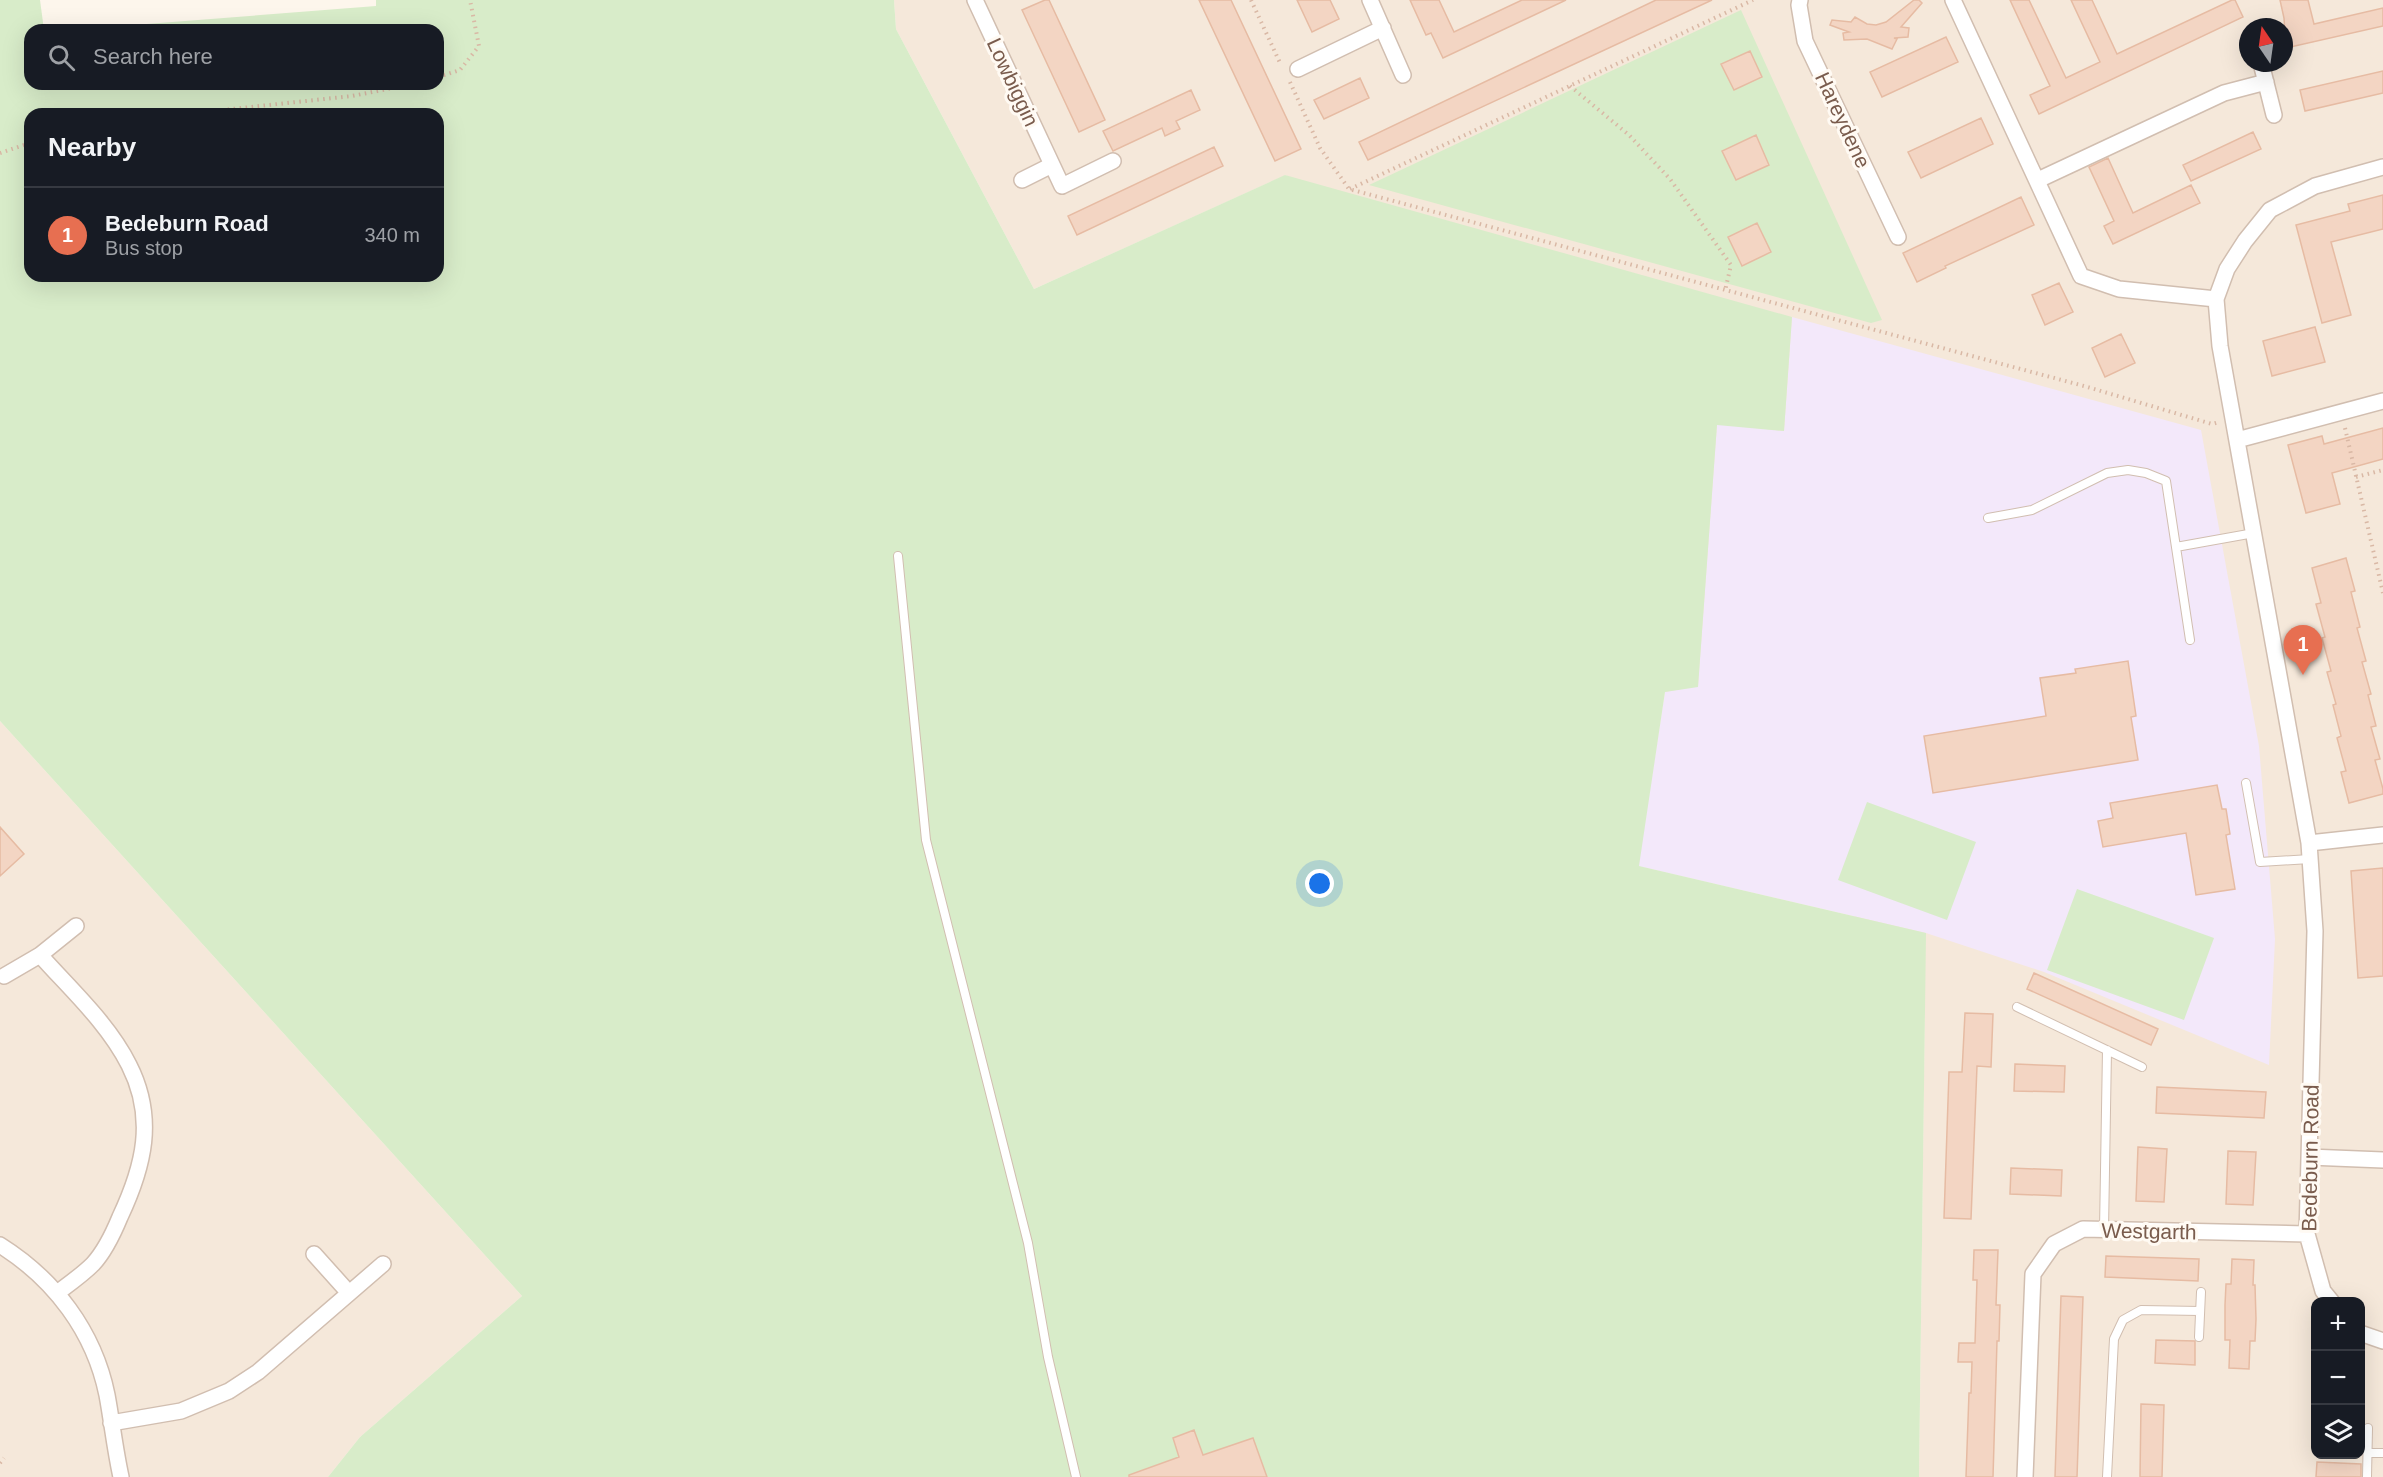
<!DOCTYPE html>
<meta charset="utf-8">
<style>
body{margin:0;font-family:Helvetica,sans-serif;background:#242831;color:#f1f3f6}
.controls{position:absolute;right:18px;bottom:18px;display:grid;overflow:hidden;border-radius:12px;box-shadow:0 6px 24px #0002}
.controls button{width:54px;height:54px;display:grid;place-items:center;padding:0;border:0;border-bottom:2px solid #363941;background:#171b24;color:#f1f3f6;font:30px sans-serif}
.compass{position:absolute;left:2239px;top:18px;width:54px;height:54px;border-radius:50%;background:#171b24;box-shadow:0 6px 24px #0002;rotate:347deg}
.you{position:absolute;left:1320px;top:884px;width:21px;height:21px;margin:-15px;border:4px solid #fff;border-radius:50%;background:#1a73e8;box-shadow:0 0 0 9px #1a73e833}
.badge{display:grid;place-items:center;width:39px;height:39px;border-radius:50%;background:#e76f51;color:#fff;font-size:20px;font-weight:700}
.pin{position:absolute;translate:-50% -50px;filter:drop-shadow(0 2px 3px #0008)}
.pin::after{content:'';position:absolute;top:32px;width:21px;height:18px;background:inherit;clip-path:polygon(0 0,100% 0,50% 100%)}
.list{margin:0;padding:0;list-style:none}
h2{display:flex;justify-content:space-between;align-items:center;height:78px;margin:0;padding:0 24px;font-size:26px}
h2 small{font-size:20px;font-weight:400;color:#9ea1a6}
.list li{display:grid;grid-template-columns:39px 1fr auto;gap:18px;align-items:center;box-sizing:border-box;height:96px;padding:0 24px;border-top:2px solid #363941}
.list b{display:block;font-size:22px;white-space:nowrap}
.list p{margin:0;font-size:20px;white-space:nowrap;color:#9ea1a6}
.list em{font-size:20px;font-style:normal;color:#9ea1a6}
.icon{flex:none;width:33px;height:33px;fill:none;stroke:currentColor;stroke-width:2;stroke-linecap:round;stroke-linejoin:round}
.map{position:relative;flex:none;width:2383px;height:1477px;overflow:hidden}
.search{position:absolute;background:#171b24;box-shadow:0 6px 24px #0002;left:24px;top:24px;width:420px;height:66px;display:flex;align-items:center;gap:15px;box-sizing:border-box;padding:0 21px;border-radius:18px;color:#9ea1a6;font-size:22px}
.panel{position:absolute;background:#171b24;box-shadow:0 6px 24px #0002;left:24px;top:108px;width:420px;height:174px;border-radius:18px}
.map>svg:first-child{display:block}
</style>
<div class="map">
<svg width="2383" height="1477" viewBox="0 0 2383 1477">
<rect width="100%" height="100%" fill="#fdf6ec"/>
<path fill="#f5e8da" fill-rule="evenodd" d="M894 0H2383V1477H1919L1925 1000 1665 692 1286 175 1034 289 896 29ZM2248 27H2284V63H2248ZM2316 1302H2360V1454H2316Z
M0 721 522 1296 360 1437 328 1477H0Z"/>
<path fill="#f3e8fa" d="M1792 317 2201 430 2259 746 2275 939 2269 1065 2044 972 1926 933 1638 866 1665 692 1698 686 1717 424 1784 431Z"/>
<path fill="#d8ecc9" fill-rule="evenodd" d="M0 0H40L44 30H30V84H438V30H69L376 6V0H894L896 29 1034 289 1285 175 1792 317 1784 431 1717 425 1698 687 1665 692 1639 866 1926 933 1919 1477H328L360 1437 522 1296 0 721ZM30 114H438V276H30Z
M1741 10 1882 320 1871 323 1369 185Z
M1867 802 1976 842 1947 920 1838 880Z
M2077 889 2214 938 2184 1020 2047 970Z"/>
<path fill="#f3d5c3" stroke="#e6bba3" stroke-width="1.5" d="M1045 0H1049L1105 120 1079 132 1022 10Z
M1199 0H1231L1301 149 1275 161Z
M1297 0H1330L1339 19 1312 32Z
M1410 0H1439L1454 32 1522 0H1566L1443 58 1431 33 1426 35Z
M1656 0H1712L1368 160 1359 142Z
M1914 0H1919L1922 3 1901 27 1909 28 1908 37 1894 38 1897 39 1892 49 1867 39 1844 40 1843 33 1849 32 1830 25 1832 20 1851 22 1855 17 1867 24 1876 25 1886 22Z
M2010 0H2029L2066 78 2100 62 2071 0H2092L2117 54 2232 0H2235L2243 17 2039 114 2030 95 2050 86Z
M2280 0H2308L2314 24 2383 8V26L2286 48 2284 18Z
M1946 37 1958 62 1882 97 1870 72Z
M1750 51 1762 77 1734 90 1721 64Z
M2383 71V93L2305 111 2300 90Z
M1360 78 1369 98 1324 119 1314 100Z
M1191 90 1200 110 1176 121 1180 129 1165 136 1162 128 1113 151 1103 131Z
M1981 118 1993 144 1921 178 1908 152Z
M2253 132 2261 149 2191 181 2183 165Z
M1756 135 1769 165 1736 180 1722 151Z
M1214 147 1223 166 1077 235 1068 216Z
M2108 158 2133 213 2191 185 2200 203 2113 244 2104 226 2114 221 2089 167Z
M2383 195V229L2331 242 2351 315 2322 323 2296 225 2350 211 2348 204Z
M2021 197 2034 225 1945 266 1946 268 1917 282 1903 253Z
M1757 223 1771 252 1742 266 1728 237Z
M2059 283 2073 312 2045 325 2032 295Z
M2315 327 2325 362 2272 376 2263 341Z
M2121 334 2135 363 2105 377 2092 348Z
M2383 428V459L2332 473 2340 504 2306 513 2288 445 2322 436 2324 444Z
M2346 558 2355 591 2351 592 2360 627 2357 628 2366 661 2362 662 2371 694 2368 695 2376 726 2371 727 2380 759 2375 760 2383 789V794L2349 803 2341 772 2346 771 2337 738 2341 736 2333 705 2336 704 2327 672 2331 671 2322 638 2325 637 2316 604 2321 603 2312 568Z
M2128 661 2136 716 2131 717 2138 760 1933 793 1924 736 2046 716 2040 678 2076 673 2075 669Z
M2217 785 2222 809H2226L2230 834 2226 835 2235 889 2196 895 2186 833 2103 847 2098 821 2113 818 2110 803Z
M0 827 24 854 0 876Z
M2383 868V976L2358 978 2351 871Z
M2034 973 2158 1029 2151 1045 2027 989Z
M1965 1013 1993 1014 1991 1067 1977 1066 1971 1219 1944 1218 1949 1072H1962Z
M2015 1064 2065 1066 2064 1092 2014 1091Z
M2157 1087 2266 1092 2264 1118 2156 1113Z
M2138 1147 2167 1149 2164 1202 2136 1201Z
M2228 1151 2256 1152 2253 1205 2226 1204Z
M2011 1168 2062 1170 2061 1196 2010 1194Z
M1974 1250H1998L1996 1305H2000L1999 1341H1997L1993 1477H1966L1969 1393H1971L1972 1362H1958L1959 1343H1975L1977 1280H1973Z
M2106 1256 2199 1259 2198 1281 2105 1277Z
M2232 1259 2254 1260 2253 1285H2255L2256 1319 2255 1341H2250L2249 1369 2229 1368 2230 1340H2225V1305L2226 1284H2231Z
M2061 1296 2083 1297 2077 1477H2055Z
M2156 1340 2195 1341V1365L2155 1363Z
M2141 1404 2164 1405 2162 1477H2140Z
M1194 1430 1203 1455 1253 1438 1267 1477H1129V1475L1179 1457 1173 1438Z
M2317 1462 2361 1464V1477H2316Z"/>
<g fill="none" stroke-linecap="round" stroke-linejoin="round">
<g stroke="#d1beb0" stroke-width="10">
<path id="service" d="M1988 518 2032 510 2107 473 2128 470 2146 473 2166 481 2190 640
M2176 547 2254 533
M898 556 926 840 1028 1243 1048 1357 1076 1477
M2246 783 2260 862 2310 859
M2017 1007 2142 1067
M2104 1230 2107 1050
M2199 1337 2201 1292
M2368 1453H2383
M2107 1477 2114 1339 2123 1320 2141 1310 2200 1311
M2367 1477 2368 1428"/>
</g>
<g stroke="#d1beb0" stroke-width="18">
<path id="minor" d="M975 0 1062 186 1113 161
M1370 0 1403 75
M1800 0 1799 5 1805 41 1898 237
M1953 0 2081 276 2119 289 2216 299
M2261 63 2274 115
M1298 69 1383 28
M1022 180 1052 165
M2038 180 2224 93 2266 82
M2237 440 2383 401
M2309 843 2383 835
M40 955C70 989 108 1023 129 1065 156 1118 144 1166 120 1217 113 1234 105 1251 93 1264 82 1275 69 1284 57 1293
M4 976 40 955 76 926
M2309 1157 2383 1160
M0 1245C54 1279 94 1331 107 1395 112 1422 115 1450 121 1477
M314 1254 349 1293
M2332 1302 2323 1291 2307 1234 2315 931 2309 843 2220 346 2216 299 2227 269 2245 241 2270 210 2315 186 2383 167
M2360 1333 2383 1341
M111 1423 181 1411 229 1391 258 1372 383 1264
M2025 1477 2033 1274 2054 1244 2083 1229 2307 1234"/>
</g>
<path stroke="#d9b8a5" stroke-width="4" stroke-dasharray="1.5 4.5" stroke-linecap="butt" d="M1251 0 1281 65
M438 77 460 70 479 46 470 0
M1290 82 1320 148 1349 189 2084 386 2212 424 2219 422
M1570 86 1629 135 1670 179 1731 265 1725 291
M186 114 352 96 413 84
M0 153 30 143
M1350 189 1753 0
M2345 428 2383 593
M2356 477 2383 470
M0 1463 4 1458"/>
<use href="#service" stroke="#fff" stroke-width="8"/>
<use href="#minor" stroke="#fff" stroke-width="15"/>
</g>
<g text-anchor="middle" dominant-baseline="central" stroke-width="6" stroke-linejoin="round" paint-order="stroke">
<g font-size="21" fill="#7a5c4d" stroke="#fffaf3">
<text transform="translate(1013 82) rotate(65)">Lowbiggin</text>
<text transform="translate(1843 120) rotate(65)">Hareydene</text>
<text transform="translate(2310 1158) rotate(-89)">Bedeburn Road</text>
<text transform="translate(2149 1231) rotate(1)">Westgarth</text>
</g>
</g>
</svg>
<div class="controls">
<button>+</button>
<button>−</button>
<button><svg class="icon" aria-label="layers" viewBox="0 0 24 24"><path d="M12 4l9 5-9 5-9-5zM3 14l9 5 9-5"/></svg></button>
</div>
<svg class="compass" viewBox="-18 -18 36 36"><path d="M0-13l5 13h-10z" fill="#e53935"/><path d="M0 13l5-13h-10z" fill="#9ea1a6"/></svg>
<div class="you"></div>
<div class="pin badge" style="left:2303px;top:675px">1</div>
<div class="search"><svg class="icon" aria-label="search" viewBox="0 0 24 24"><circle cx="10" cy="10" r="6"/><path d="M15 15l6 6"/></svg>Search here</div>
<section class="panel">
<h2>Nearby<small></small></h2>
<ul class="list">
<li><span class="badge">1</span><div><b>Bedeburn Road</b><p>Bus stop</p></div><em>340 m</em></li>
</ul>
</section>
</div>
